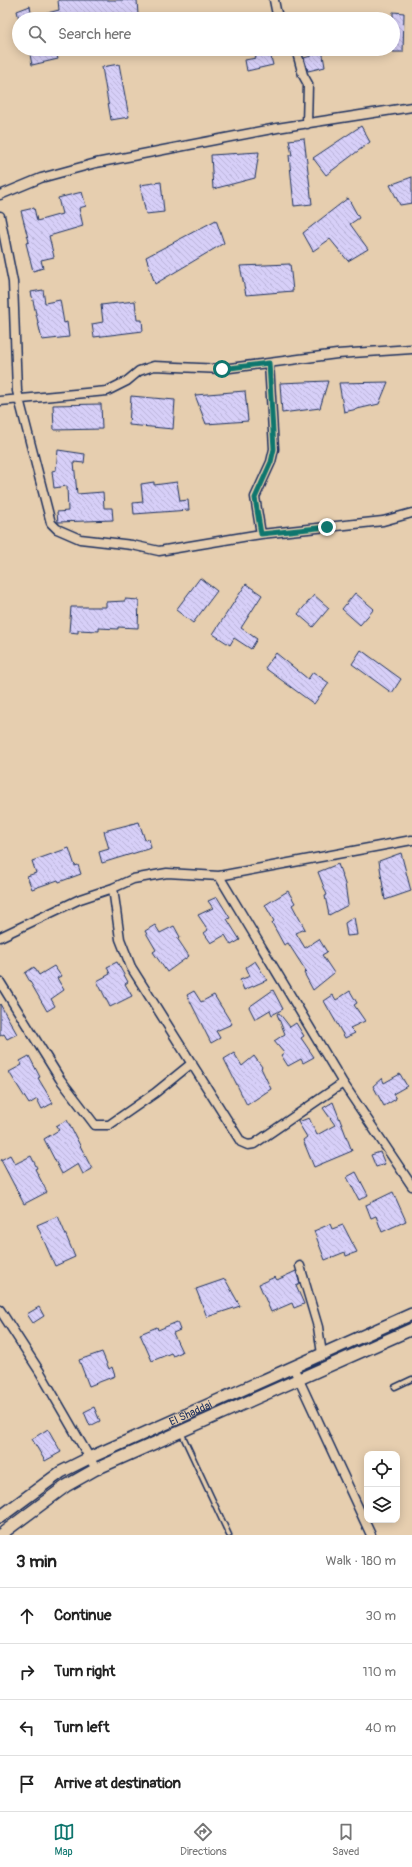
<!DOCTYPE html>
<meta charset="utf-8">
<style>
body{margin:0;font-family:Pangolin,sans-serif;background:#f6f6f6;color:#222}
.controls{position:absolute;right:12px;bottom:12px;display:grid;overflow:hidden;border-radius:8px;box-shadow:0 2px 10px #0003}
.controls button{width:36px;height:36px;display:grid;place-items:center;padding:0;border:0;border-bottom:1px solid #e0e0e0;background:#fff;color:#222;font:20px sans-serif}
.stop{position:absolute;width:12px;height:12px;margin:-9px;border:3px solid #0f766e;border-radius:50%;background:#fff}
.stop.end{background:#0f766e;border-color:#fff;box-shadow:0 1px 4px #0008}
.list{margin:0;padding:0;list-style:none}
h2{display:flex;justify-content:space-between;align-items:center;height:52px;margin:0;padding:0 16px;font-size:17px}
h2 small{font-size:13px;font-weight:400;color:#767676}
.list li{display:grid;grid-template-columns:26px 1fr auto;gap:12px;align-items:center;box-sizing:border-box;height:56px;padding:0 16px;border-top:1px solid #e0e0e0}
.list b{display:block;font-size:15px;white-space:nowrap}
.list em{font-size:13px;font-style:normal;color:#767676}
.icon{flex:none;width:22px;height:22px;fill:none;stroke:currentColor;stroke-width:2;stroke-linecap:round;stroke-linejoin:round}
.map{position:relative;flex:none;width:412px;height:1535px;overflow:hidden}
.search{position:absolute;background:#fff;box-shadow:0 2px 10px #0003;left:12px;right:12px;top:12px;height:44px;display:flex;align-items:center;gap:10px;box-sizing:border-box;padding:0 14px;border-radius:22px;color:#767676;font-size:15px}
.sheet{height:276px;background:#fff}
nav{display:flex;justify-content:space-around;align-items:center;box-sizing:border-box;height:56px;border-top:1px solid #e0e0e0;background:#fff;font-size:11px;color:#767676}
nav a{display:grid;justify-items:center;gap:2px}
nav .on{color:#0f766e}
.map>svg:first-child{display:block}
</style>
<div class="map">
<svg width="412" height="1535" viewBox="0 0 412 1535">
<defs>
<pattern id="building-back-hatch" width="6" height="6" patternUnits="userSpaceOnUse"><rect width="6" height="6" fill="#d7cff8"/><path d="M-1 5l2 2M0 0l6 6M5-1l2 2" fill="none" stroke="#b8b2d7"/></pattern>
</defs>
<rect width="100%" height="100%" fill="#e6ceaf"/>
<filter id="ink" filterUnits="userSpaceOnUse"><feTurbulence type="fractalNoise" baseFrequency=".025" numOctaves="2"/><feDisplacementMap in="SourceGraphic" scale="8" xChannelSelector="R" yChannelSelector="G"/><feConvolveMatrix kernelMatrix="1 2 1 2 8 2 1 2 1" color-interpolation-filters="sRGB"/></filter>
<g filter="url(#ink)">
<path fill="url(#building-back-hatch)" stroke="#1b2f5e" d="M58 0H137L138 15 97 17V19H36V16L59 10Z
M30 6 32 19H19L17 11Z
M393 12 404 13 403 52H393Z
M29 49H55L58 59 32 65Z
M254 49H269L273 65 247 71 245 60 256 58Z
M309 49H322L325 67 308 71 304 58 311 56Z
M119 64 129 117 111 120 102 67Z
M361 126 370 142 326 175 313 158Z
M304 138 312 204 294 206 289 155H292L289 140Z
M259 152 255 178 213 189 211 155Z
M412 177V203L400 205 390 185Z
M161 182 164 212 146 214 140 185Z
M82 192 86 206 79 208 83 226 49 236 54 257 41 260 43 268 33 271 26 243 29 242 21 211 34 208 37 221 62 214 58 198Z
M348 198 359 218 350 224 368 249 348 261 330 239 313 251 303 233Z
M216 220 224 243 155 284 146 257Z
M290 264 293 291 246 295 240 266Z
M43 290 45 303 60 300 64 323 67 322 69 337 42 340 31 292Z
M135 301 137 320H142L143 331 94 337 92 324 103 322 101 305Z
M328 381 320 408 282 413 280 383Z
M388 382 379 404 344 412 339 383Z
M245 391 248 421 206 424 195 395Z
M131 396 175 400 173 429 129 425Z
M101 404 102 429 54 430 53 405Z
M58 450 85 454 84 463 74 462 77 494 103 492 104 508H112L113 520 58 522 57 512 68 511 67 486 54 488 52 471 56 470Z
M154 482V485L177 482 180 501 188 500 189 510 134 514 133 503 143 502 141 484Z
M200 578 217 591 193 623 176 610Z
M246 584 262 595 241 628 257 639 251 649 234 638 230 645 213 634Z
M355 593 374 609 360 625 342 609Z
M314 595 329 608 313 627 298 614Z
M125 599 139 600 138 628 118 627V629L99 628V631L78 630V633L69 632 71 607H106V602L125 601Z
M361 650 401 679 392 693 352 664Z
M276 653 308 679 313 672 329 683 314 704 265 668Z
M139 822 145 840 149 839 151 848 102 863 99 852 109 849 104 831Z
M69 848 75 866 78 865 81 874 59 882 58 880 32 889 27 876 36 873 32 861Z
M401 853 411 891 385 900 379 861Z
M338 864 345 884 348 905 329 915 325 896 327 895 318 872Z
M288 891 295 903 292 905 305 929 296 933 305 948 319 939 327 952 322 955 334 973 313 990 304 973 306 971 288 943 284 945 272 923 274 921 265 905Z
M217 897 230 918 227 919 240 940 231 945 225 935 211 943 204 933 208 930 198 915 213 908 208 901Z
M354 917 357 935 347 936 345 923Z
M155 925 160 933 174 926 180 937 177 938 189 956 167 972 153 952 156 950 145 931Z
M255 961 267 980 244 990 240 980 250 976 246 967Z
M117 962 128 982 125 984 132 996 110 1007 97 981 110 974 107 967Z
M54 966 61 976 57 978 64 990 51 999 55 1006 47 1011 25 973 34 967 39 975Z
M273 990 283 1009 272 1015 270 1010 255 1019 249 1007Z
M194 991 201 1002 214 995 232 1024 216 1031 220 1038 211 1043 187 995Z
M350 991 357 1003 354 1005 365 1021 350 1028 355 1033 345 1038 324 1001 333 995 336 1000Z
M0 1004 17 1034 7 1039 4 1034 0 1036Z
M279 1013 290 1027 296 1023 304 1036 301 1038 314 1057 303 1063 301 1059 288 1066 281 1055 284 1053 274 1041 285 1034 277 1014Z
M234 1053 242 1066 254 1056 262 1067 261 1068 271 1089 247 1105 224 1059Z
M29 1056 40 1077 38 1078 53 1103 42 1109 37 1099 29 1104 9 1072 22 1065 20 1061Z
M400 1074 407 1086 393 1094 396 1099 384 1106 373 1086 382 1078 384 1083Z
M333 1102 352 1151 314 1167 303 1140 307 1137 298 1122 309 1118 317 1135 335 1125 323 1108Z
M67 1120 92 1169 83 1174 78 1164 62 1174 44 1139 59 1130 56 1126Z
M380 1152 385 1164 376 1167 371 1155Z
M10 1155 15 1164 31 1156 37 1168 35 1169 47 1192 24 1204 1 1160Z
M356 1172 368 1195 359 1200 347 1177Z
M393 1192 406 1221 382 1232 376 1216 371 1218 366 1205Z
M58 1216 75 1257 55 1266 37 1225Z
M330 1224 332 1229 343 1225 357 1252 346 1256 345 1252 325 1260 314 1231Z
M296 1271 300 1284 296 1286 304 1304 294 1308 292 1303 271 1312 259 1284 275 1277 277 1280Z
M225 1279 240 1306 207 1317 196 1289Z
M39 1307 44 1316 33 1323 27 1314Z
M177 1322 180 1330 173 1333 182 1352 173 1356 171 1353 152 1361 140 1334 157 1327 158 1330Z
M102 1352 109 1369 112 1367 115 1376 89 1386 79 1360Z
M94 1407 100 1421 90 1426 84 1412Z
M48 1429 61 1452 45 1461 32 1439Z"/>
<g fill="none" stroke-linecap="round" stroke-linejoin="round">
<g stroke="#1b2f5e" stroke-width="7">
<path id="service" d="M395 1387 412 1379
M181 1432 229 1535"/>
</g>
<g stroke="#1b2f5e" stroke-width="11">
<path id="minor" d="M274 0 276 10 279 19
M296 49 303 75 308 84 307 124
M0 195 41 178 96 163 277 128 412 107
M0 216 13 282 17 391 51 523 57 529 80 539 132 545 159 551 261 534 383 521 412 513
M0 401 107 391 127 381 139 371 154 366 222 369 337 354 412 349
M261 534 255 497 271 462 274 449 269 363
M219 876 412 840
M113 888 120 939 131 967 241 1142 248 1145 254 1144 343 1083
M0 937 80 899 113 888 133 879 167 873 219 876 343 1083 412 1186
M0 982 60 1079 95 1125H109L155 1093 192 1063
M300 1266 318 1327 322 1354
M0 1310 40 1372 96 1469
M293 1367 371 1535"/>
</g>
<g stroke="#1b2f5e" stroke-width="14">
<g id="tertiary">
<path id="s1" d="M0 1517 61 1472 89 1458 412 1314"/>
<path d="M0 1535 66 1486 96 1469 412 1329"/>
</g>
</g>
<use href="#service" stroke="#e6ceaf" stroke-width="4"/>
<use href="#minor" stroke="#e6ceaf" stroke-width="8"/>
<use href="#tertiary" stroke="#e6ceaf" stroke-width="11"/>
</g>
</g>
<g fill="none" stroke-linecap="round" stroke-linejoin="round" filter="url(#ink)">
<path stroke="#0f766e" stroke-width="5" d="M222 369 269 363 274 449 271 462 255 498 261 534 327 527"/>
</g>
<g text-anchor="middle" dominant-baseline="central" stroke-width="4" stroke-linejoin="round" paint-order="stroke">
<g font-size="11" fill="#1b2f5e" stroke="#e6ceaf">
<text stroke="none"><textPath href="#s1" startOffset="218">El Shaddai</textPath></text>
</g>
</g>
</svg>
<div class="controls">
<button><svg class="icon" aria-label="locate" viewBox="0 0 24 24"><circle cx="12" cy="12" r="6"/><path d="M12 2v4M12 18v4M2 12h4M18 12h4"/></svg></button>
<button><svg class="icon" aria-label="layers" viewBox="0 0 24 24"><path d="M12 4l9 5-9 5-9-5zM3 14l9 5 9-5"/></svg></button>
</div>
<div class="stop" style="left:222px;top:369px"></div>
<div class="stop end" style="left:327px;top:527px"></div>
<div class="search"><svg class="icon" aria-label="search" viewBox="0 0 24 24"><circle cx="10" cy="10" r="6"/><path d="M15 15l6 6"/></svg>Search here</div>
</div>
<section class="sheet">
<h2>3 min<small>Walk · 180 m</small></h2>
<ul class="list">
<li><svg class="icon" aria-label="ahead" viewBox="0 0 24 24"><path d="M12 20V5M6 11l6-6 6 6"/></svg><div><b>Continue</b></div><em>30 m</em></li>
<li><svg class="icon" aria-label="right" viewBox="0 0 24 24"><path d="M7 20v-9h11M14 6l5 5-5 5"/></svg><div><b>Turn right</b></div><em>110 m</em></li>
<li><svg class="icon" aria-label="left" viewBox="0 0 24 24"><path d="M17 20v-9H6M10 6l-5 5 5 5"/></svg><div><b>Turn left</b></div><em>40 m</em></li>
<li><svg class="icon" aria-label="arrive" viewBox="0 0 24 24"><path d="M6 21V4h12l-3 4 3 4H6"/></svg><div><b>Arrive at destination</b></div></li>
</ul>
</section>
<nav>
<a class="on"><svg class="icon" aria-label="map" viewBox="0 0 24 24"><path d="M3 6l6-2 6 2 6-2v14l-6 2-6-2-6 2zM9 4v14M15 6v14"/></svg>Map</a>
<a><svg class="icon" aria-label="directions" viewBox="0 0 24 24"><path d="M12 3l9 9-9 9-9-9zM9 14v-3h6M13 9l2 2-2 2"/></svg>Directions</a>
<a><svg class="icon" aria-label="saved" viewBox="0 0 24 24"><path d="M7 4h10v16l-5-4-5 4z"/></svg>Saved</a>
</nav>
